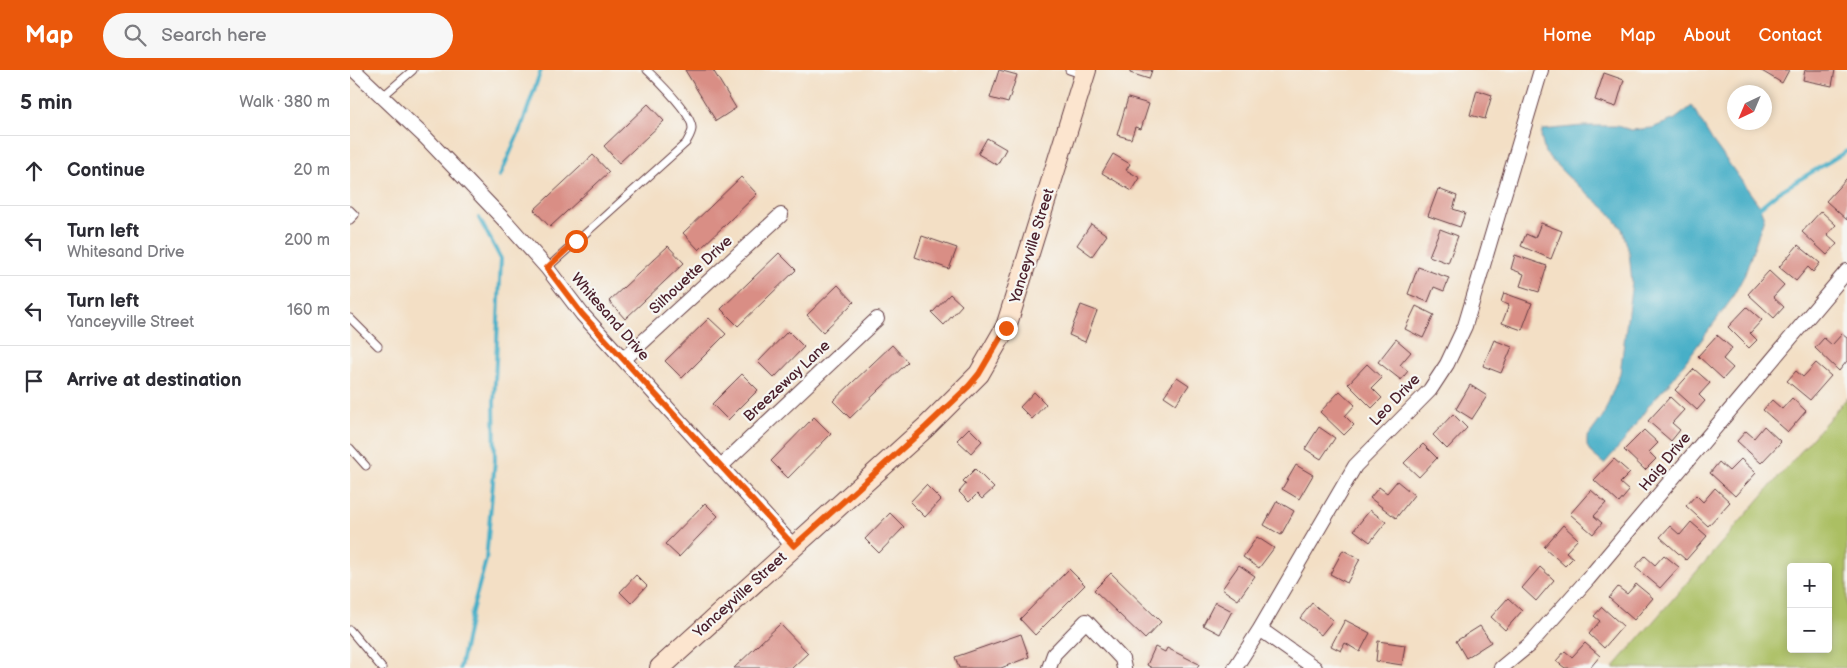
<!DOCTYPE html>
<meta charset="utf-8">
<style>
body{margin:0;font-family:"Balsamiq Sans",sans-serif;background:#f7f7f7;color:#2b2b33}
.controls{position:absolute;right:15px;bottom:15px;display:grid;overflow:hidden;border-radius:5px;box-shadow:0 2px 8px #0003}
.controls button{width:45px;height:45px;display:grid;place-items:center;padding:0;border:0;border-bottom:1px solid #e1e1e2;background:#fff;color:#2b2b33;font:25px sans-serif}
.compass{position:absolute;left:1377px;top:15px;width:45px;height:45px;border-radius:50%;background:#fff;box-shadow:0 2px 8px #0003;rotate:224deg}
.stop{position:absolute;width:15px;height:15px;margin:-11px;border:4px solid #ea580c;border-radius:50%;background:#fff}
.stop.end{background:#ea580c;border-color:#fff;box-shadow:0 1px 5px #0008}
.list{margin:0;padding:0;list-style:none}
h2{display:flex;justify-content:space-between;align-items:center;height:65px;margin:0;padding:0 20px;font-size:21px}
h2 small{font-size:16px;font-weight:400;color:#7c7c81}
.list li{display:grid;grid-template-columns:32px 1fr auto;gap:15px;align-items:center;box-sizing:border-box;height:70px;padding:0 20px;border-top:1px solid #e1e1e2}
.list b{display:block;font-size:19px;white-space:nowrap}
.list p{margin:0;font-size:16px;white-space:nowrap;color:#7c7c81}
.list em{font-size:16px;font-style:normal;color:#7c7c81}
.icon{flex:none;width:28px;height:28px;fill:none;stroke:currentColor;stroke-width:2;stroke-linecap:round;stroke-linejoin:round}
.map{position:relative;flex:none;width:1497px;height:598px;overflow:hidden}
header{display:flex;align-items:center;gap:30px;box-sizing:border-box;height:70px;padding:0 25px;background:#ea580c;color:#fff}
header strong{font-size:24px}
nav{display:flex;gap:28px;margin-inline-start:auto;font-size:18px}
.search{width:350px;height:45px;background:#f7f7f7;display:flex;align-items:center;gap:12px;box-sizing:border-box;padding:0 18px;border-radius:28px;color:#7c7c81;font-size:19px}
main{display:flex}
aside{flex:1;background:#fff}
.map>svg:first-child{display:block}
</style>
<header>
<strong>Map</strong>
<div class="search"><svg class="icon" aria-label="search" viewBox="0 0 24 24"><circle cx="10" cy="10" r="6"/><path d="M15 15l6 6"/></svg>Search here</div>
<nav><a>Home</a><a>Map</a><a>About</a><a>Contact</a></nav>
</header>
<main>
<aside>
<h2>5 min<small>Walk · 380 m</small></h2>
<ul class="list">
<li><svg class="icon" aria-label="ahead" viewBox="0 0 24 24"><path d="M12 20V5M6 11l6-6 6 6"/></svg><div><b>Continue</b></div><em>20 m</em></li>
<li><svg class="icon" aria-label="left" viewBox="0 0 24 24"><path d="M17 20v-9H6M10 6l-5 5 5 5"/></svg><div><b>Turn left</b><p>Whitesand Drive</p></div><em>200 m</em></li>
<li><svg class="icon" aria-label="left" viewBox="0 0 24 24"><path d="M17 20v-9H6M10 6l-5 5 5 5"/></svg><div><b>Turn left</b><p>Yanceyville Street</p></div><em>160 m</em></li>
<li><svg class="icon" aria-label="arrive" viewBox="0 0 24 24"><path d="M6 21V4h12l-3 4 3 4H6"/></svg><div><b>Arrive at destination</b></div></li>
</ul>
</aside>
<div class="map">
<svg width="1497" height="598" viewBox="0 0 1497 598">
<rect width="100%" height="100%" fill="#f6f6f2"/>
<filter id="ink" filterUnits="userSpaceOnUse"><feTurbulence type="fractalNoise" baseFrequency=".02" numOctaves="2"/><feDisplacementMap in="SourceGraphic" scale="10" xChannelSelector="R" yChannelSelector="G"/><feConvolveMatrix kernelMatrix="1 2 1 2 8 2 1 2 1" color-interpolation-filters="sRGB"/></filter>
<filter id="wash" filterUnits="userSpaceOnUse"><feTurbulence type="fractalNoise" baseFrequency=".0096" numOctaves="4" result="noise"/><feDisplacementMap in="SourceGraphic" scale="20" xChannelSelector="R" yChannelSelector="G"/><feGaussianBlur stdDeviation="1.12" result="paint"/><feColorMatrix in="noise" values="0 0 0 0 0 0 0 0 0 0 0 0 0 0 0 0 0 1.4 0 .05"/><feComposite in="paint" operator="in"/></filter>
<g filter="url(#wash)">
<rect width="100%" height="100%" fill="#f3dfc5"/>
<path fill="#abbf63" stroke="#7a6f47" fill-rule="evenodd" d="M1497 328V598H1263ZM1441 497H1478V579H1441Z"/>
<path fill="#47afc7" stroke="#486779" d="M1342 36 1362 70 1409 135 1414 148 1395 204 1381 230 1322 310 1300 334 1274 371 1254 394 1241 383 1237 376V368L1253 346 1270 303 1282 212 1279 182 1272 159 1259 142 1217 106 1195 83 1191 67 1192 60 1233 56H1268L1281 60 1302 58 1325 49Z"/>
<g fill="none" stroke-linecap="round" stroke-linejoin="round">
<path stroke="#47afc7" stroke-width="4" d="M150 106 172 55 191 0
M1410 137 1427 123 1497 81
M110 598 122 541 136 490 145 390 144 332 151 189 129 148"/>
</g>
<g id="blocks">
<path fill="#d98e85" d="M335 0H363L386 38 366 51Z
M649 0 667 5 658 33 640 28Z
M780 0H802L799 9 780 3Z
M1410 0H1439L1432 13Z
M1455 0H1485L1482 16 1453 10Z
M1254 3 1274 10 1266 37 1245 30Z
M1127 20 1142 25 1135 49 1120 45Z
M778 28 799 34 791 59 785 57 781 69 767 65Z
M298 34 314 51 269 93 254 76Z
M637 68 656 79 647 95 628 84Z
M763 84 780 94 776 100 790 108 782 121 752 103Z
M243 85 259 102 200 157 184 140Z
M391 107 407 124 349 180 333 163Z
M1497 108V150L1476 131Z
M1088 119 1107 126 1103 139 1115 143 1110 157 1078 146Z
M1471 141 1486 155 1477 165 1487 174 1477 185 1452 162Z
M1191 153 1212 161 1201 189 1171 176 1176 164 1185 168Z
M741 154 757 165 742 186 727 175Z
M1090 159 1108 166 1098 193 1079 186Z
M572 166 607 178 599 199 565 187Z
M1448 175 1470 193 1463 202 1458 197 1446 211 1429 197Z
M318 176 334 193 275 249 259 231Z
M429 183 446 200 388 256 371 239Z
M1165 185 1197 196 1189 222 1170 216 1174 204 1161 199Z
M1068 197 1099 208 1094 221 1084 217 1078 232 1058 224Z
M1419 201 1434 215 1423 227 1434 237 1424 248 1398 224Z
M488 215 504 232 473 262 457 245Z
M1154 223 1182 233 1172 260 1152 253 1159 235 1151 232Z
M600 224 612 235 594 255 582 243Z
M731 235 747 241 735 272 719 265Z
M1066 236 1084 245 1073 268 1055 259Z
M1397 237 1412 250 1400 263 1407 270 1399 278 1378 257Z
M359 248 376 264 332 308 315 291Z
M438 261 454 277 424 308 408 292Z
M1492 264 1497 268V291L1489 301 1465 278 1474 268 1482 275Z
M1367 265 1382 278 1373 289 1383 298 1373 309 1348 286Z
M1046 269 1061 282 1050 295 1058 301 1051 310 1028 292Z
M1144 270 1162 277 1151 303 1133 296Z
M542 275 558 292 500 348 483 331Z
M1466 293 1481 306 1460 330 1437 311 1446 301 1453 307Z
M1017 294 1032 308 1022 318 1032 328 1022 338 998 314Z
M1344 299 1360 313 1349 325 1355 331 1347 340 1325 320Z
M392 304 408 320 378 350 362 334Z
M827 307 839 315 826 334 814 326Z
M1120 315 1137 326 1122 349 1106 339Z
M990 321 1005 335 995 346 1004 355 994 365 970 342Z
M684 322 696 334 682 349 670 337Z
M1320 327 1334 340 1322 353 1330 360 1321 371 1298 351Z
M1442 328 1456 341 1438 362 1413 340 1422 330 1432 339Z
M1103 344 1117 358 1097 379 1083 365Z
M464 347 481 364 438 408 421 391Z
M1414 356 1431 372 1411 393 1387 371 1396 361 1404 368Z
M969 357 985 368 971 389 955 379Z
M619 358 632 371 621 383 607 370Z
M1294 360 1308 373 1299 382 1306 389 1295 400 1274 380Z
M1073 374 1087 388 1069 407 1054 393Z
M1264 389 1280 403 1270 413 1279 421 1269 433 1244 410Z
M1391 389 1406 403 1385 426 1360 403 1369 392 1379 401Z
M946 395 963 405 949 429 932 419Z
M625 399 644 418 632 429 627 424 619 432 609 422 616 414 613 411Z
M1047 411 1064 425 1046 448 1020 428 1029 417 1037 423Z
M576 415 591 430 575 447 560 432Z
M1365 418 1380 432 1358 456 1336 436 1346 425 1353 432Z
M1241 420 1256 433 1244 446 1252 453 1243 464 1220 444Z
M927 431 944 441 931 465 914 455Z
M355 433 368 446 329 487 315 474Z
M1020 440 1036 452 1020 472 1004 460Z
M540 443 554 457 529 483 515 469Z
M1341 452 1357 466 1336 490 1310 467 1320 456 1330 465Z
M1213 455 1228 469 1216 482 1223 488 1215 496 1194 477Z
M907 467 924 478 909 498 893 487Z
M993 480 1010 489 997 513 980 504Z
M1314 485 1329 497 1310 518 1285 497 1295 486 1305 495Z
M889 495 905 506 888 530 872 519Z
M1190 497 1204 510 1186 531 1172 518Z
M719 499 735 515 685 565 670 549Z
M761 503 811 552 795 569 744 520Z
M286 505 297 516 281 533 270 522Z
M1286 514 1303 528 1284 550 1259 528 1268 517 1277 524Z
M1158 528 1172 541 1155 560 1141 547Z
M865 532 882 541 870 564 853 555Z
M962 533 983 550 971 565 950 548Z
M1252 537 1273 556 1254 578 1239 564 1250 551 1244 546Z
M995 550 1020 563 1010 582 995 573 991 581 981 576Z
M430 554 458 583 442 598H384Z
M1130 556 1141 572 1116 588 1106 571Z
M671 564 679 587 651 598H609L605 587Z
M1028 571 1055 575 1052 595 1026 591Z
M1235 573 1250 586 1240 598H1215L1206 591 1215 581 1222 587Z
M805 577 815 582 817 578 849 594 847 598H802L797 595Z"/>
</g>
</g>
<g filter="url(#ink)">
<use href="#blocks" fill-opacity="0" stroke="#633c42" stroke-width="1"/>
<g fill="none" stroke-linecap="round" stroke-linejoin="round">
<g stroke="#633c42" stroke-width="9">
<path id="service" d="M719 0 734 5
M32 27 63 0
M0 140 5 145 0 150
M197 198 336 73C338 69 342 63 342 59 343 44 308 11 297 0
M0 248 28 276
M0 378 16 396
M0 560 32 598"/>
</g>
<g stroke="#633c42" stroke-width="16">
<path id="minor" d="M4 0 76 68 157 153 197 198 232 244 444 477
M274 289 431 145
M370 397 527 249
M910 559 965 598
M699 598 704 584 736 551 772 589 774 598
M885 598 910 559 1005 396 1080 320 1097 294 1115 256 1191 0
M1151 598 1179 575 1238 509 1497 201"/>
</g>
<g stroke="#633c42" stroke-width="22">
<path id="secondary" d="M310 598 576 357 629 304 656 257 736 0"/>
</g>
<use href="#service" stroke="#fff" stroke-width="7"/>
<use href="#minor" stroke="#fff" stroke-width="14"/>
<use href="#secondary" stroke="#fce5cf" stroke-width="20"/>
</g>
</g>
<g fill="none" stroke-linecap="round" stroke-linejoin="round" filter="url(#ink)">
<path stroke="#ea580c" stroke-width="6" d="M226 171 197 198 232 244 444 476 576 357 619 316 629 304 656 258"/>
</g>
<g text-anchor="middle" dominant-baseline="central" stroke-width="4.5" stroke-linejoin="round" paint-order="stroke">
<g font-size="15" fill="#4a1f2b" stroke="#f6f6f2">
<text transform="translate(682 176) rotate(-73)">Yanceyville Street</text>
<text transform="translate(341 205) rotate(-43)">Silhouette Drive</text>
<text transform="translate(260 247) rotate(49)">Whitesand Drive</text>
<text transform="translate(437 311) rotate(-43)">Breezeway Lane</text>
<text transform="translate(1045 330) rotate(-46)">Leo Drive</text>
<text transform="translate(1315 392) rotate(-50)">Haig Drive</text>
<text transform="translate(390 525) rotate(-42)">Yanceyville Street</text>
</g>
</g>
</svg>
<div class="controls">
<button>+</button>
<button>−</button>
</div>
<svg class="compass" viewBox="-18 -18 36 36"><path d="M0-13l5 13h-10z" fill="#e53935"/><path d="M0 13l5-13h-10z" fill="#7c7c81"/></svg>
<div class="stop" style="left:226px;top:171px"></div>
<div class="stop end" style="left:656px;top:258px"></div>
</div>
</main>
